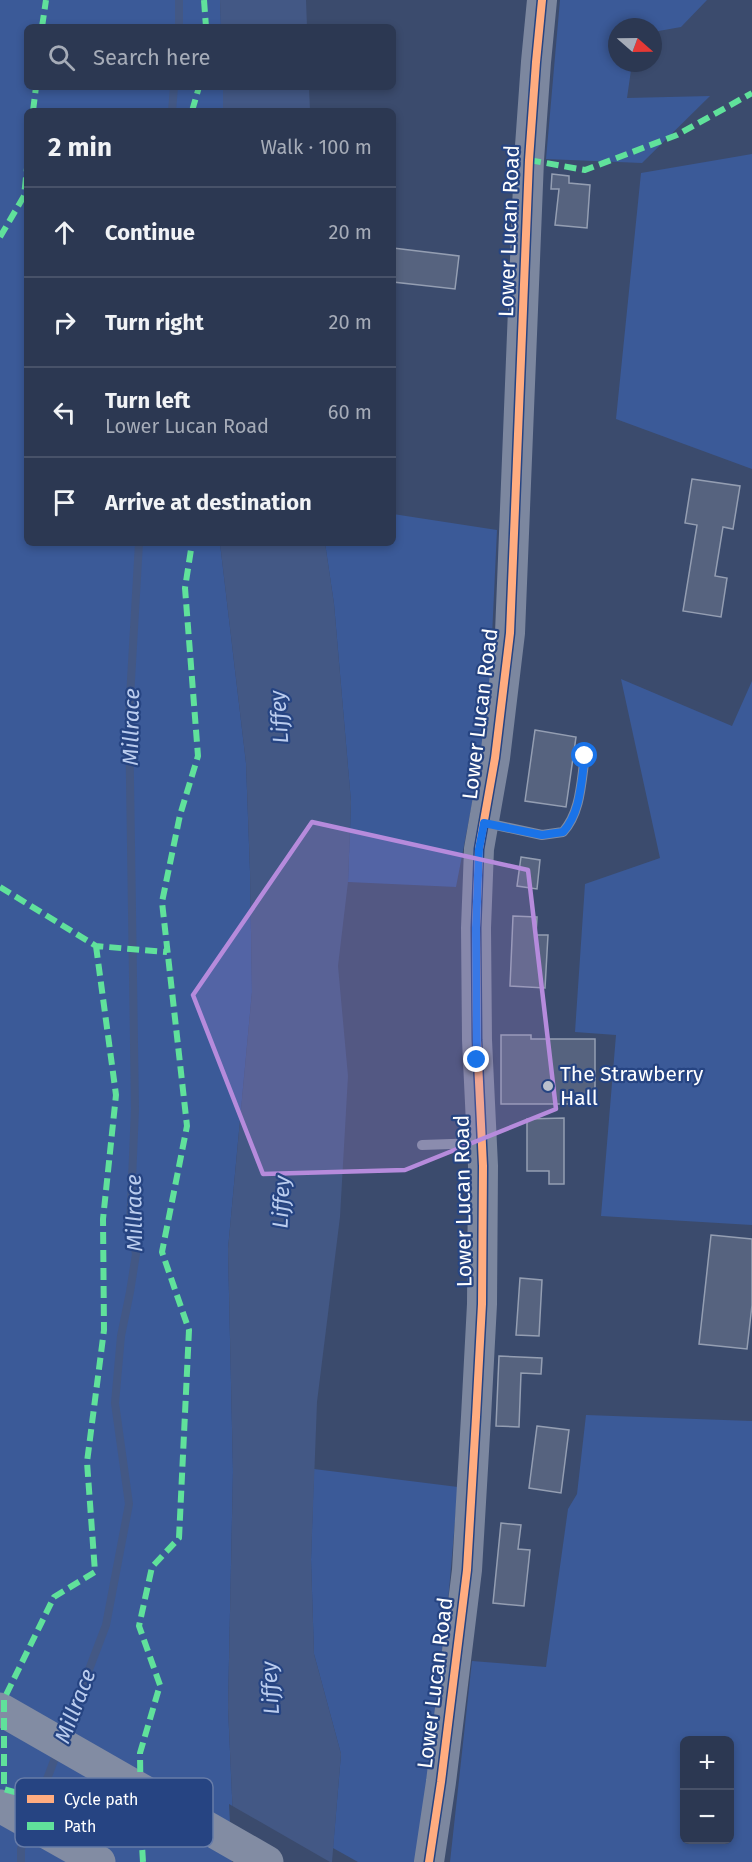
<!DOCTYPE html>
<meta charset="utf-8">
<style>
body{margin:0;font-family:"Fira Sans",sans-serif;background:#38435c;color:#f1f3f6}
.controls{position:absolute;right:18px;bottom:18px;display:grid;overflow:hidden;border-radius:9px;box-shadow:0 3px 9px #0003}
.controls button{width:54px;height:54px;display:grid;place-items:center;padding:0;border:0;border-bottom:2px solid #485269;background:#2c3852;color:#f1f3f6;font:30px sans-serif}
.compass{position:absolute;left:608px;top:18px;width:54px;height:54px;border-radius:50%;background:#2c3852;box-shadow:0 3px 9px #0003;rotate:110deg}
.stop{position:absolute;width:18px;height:18px;margin:-14px;border:4px solid #1a73e8;border-radius:50%;background:#fff}
.stop.end{background:#1a73e8;border-color:#fff;box-shadow:0 2px 6px #0008}
.list{margin:0;padding:0;list-style:none}
h2{display:flex;justify-content:space-between;align-items:center;height:78px;margin:0;padding:0 24px;font-size:26px}
h2 small{font-size:20px;font-weight:400;color:#a6acb8}
.list li{display:grid;grid-template-columns:39px 1fr auto;gap:18px;align-items:center;box-sizing:border-box;height:90px;padding:0 24px;border-top:2px solid #485269}
.list b{display:block;font-size:22px;white-space:nowrap}
.list p{margin:0;font-size:20px;white-space:nowrap;color:#a6acb8}
.list em{font-size:20px;font-style:normal;color:#a6acb8}
.icon{flex:none;width:33px;height:33px;fill:none;stroke:currentColor;stroke-width:2;stroke-linecap:round;stroke-linejoin:round}
.map{position:relative;flex:none;width:752px;height:1862px;overflow:hidden}
.search{position:absolute;background:#2c3852;box-shadow:0 3px 9px #0003;left:24px;top:24px;width:372px;height:66px;display:flex;align-items:center;gap:15px;box-sizing:border-box;padding:0 21px;border-radius:9px;color:#a6acb8;font-size:22px}
.panel{position:absolute;background:#2c3852;box-shadow:0 3px 9px #0003;left:24px;top:108px;width:372px;height:438px;border-radius:9px}
.map>svg:first-child{display:block}
</style>
<div class="map">
<svg width="752" height="1862" viewBox="0 0 752 1862">
<rect width="100%" height="100%" fill="#3b4b6d"/>
<path fill="#3b5a98" fill-rule="evenodd" d="M0 0H220L221 27H27V87H223V111H27V543H220L246 763 250 871 252 992 228 1249 233 1471 228 1707 235 1862H0Z
M560 0H707L681 27 653 32V27H617V63H632L627 98 710 96 642 163 546 159Z
M752 154V469L616 419 641 173Z
M393 514 497 530 488 721 456 887 348 882 351 802 334 604 325 543H393Z
M621 679 732 726 752 681V1225L601 1216 616 1035 575 1032 585 884 660 858Z
M586 1415 752 1421V1862H450L472 1661 546 1667 568 1509 577 1494ZM730 1740V1840H684V1740Z
M314 1469 458 1487 440 1693 420 1862H358L333 1848 341 1754 314 1654 311 1560Z"/>
<path fill="#435885" d="M220 0H306L307 27H221Z
M223 87H309L310 111H223Z
M220 543H325L334 604 351 802 348 882 338 966 348 1076 340 1217 317 1402 311 1560 314 1654 341 1754 332 1862H235L228 1707 233 1471 228 1249 252 992 250 871 246 763Z"/>
<path fill="#3b4b6d" d="M229 1804 330 1862H232Z"/>
<g fill="none" stroke-linecap="round" stroke-linejoin="round">
<path stroke="#435885" stroke-width="8" d="M179 0V27
M172 111 174 87
M63 1738 106 1625 129 1504 115 1403 121 1336 130 1292 136 1254 130 1226 135 1109 129 714 139 543
M33 1816 58 1750
M21 1862V1849L28 1828"/>
</g>
<path fill="#56637f" stroke="#949eb2" stroke-width="1.5" d="M552 174 569 176V183L590 185 587 228 555 225 559 189H551Z
M393 248 459 256 455 289 393 282Z
M692 479 740 486 733 529 723 527 715 576 727 578 721 617 683 611 697 525 685 523Z
M535 730 576 737 566 807 525 801Z
M521 857 540 860 537 889 517 886Z
M513 916 537 917 536 935H548L545 988 510 986Z
M501 1035H531V1039H595V1104H501Z
M564 1118V1184H549V1171H527V1119Z
M711 1235 752 1239V1305L747 1349 699 1344Z
M520 1278 542 1280 539 1336 516 1335Z
M499 1356 542 1358 541 1374 521 1373 519 1427 496 1426Z
M537 1426 569 1430 561 1493 529 1488Z
M501 1523 521 1525 518 1549 530 1550 524 1606 493 1603Z"/>
<g fill="none" stroke-linecap="round" stroke-linejoin="round">
<path stroke="#818ca3" stroke-width="10" d="M486 823 542 835 563 832C581 812 581 782 585 756
M422 1145 481 1143"/>
<path stroke="#7c879f" stroke-width="30" d="M429 1862 441 1782 467 1570 476 1417 482 1304 483 1166 477 1040 476 928 479 849 495 758 510 633 529 160 536 62 542 0"/>
<path stroke="#828ca3" stroke-width="33" d="M0 1709 267 1862
M0 1806 99 1862"/>
<path stroke="#60e19b" stroke-width="6" stroke-dasharray="12 6" stroke-linecap="butt" d="M204 0 206 27
M42 27 46 0
M33 111 36 87
M192 111 199 87
M529 160 585 170 677 135 752 93
M0 237 24 196 27 168
M0 887 96 946 167 952
M96 946 116 1095 103 1219 104 1330 87 1462 95 1572 54 1597 4 1699V1789L141 1829
M143 1862 141 1829 140 1753 160 1685 139 1626 152 1567 179 1538 189 1330 162 1252 187 1126 162 902 180 815 198 756 185 588 192 543"/>
<g stroke="#264482" stroke-width="11">
<path id="cycleway" d="M429 1862 441 1782 467 1570 476 1417 482 1304 483 1166 477 1040 476 928 479 849 495 758 510 633 529 160 536 62 542 0"/>
</g>
<use href="#cycleway" stroke="#ffac80" stroke-width="8"/>
</g>
<g fill="none" stroke-linecap="round" stroke-linejoin="round">
<path stroke="#1a73e8" stroke-width="8" d="M477 1060 476 928 479 849 484 823 542 835 563 832C581 812 581 782 585 756"/>
</g>
<path fill="#b68bdc" fill-opacity="0.2" stroke="#b68bdc" stroke-width="4.5" stroke-linejoin="round" d="M312 822 528 870 556 1109 405 1170 263 1174 193 995Z"/>
<circle fill="#bac0cc" stroke="#264482" stroke-width="2" cx="548" cy="1086" r="6"/>
<g text-anchor="middle" dominant-baseline="central" stroke-width="4.5" stroke-linejoin="round" paint-order="stroke">
<g font-size="21" fill="#fff" stroke="#264482">
<text transform="translate(509 231) rotate(-88)">Lower Lucan Road</text>
<text transform="translate(480 714) rotate(-83)">Lower Lucan Road</text>
<text transform="translate(463 1201) rotate(-91)">Lower Lucan Road</text>
<text transform="translate(435 1683) rotate(-83)">Lower Lucan Road</text>
</g>
<g font-size="21" fill="#fff" stroke="#264482" text-anchor="start">
<text x="560" y="1074">The Strawberry<tspan x="560" dy="24">Hall</tspan></text>
</g>
<g font-size="22" font-style="italic" fill="#baccee" stroke="#264482">
<text transform="translate(279 717) rotate(-94)">Liffey</text>
<text transform="translate(131 727) rotate(-89)">Millrace</text>
<text transform="translate(281 1202) rotate(-88)">Liffey</text>
<text transform="translate(134 1213) rotate(-91)">Millrace</text>
<text transform="translate(270 1688) rotate(-93)">Liffey</text>
<text transform="translate(75 1706) rotate(-69)">Millrace</text>
</g>
</g>
<rect x="15" y="1778" width="198" height="69" rx="9" fill="#264482" stroke="#677ca8" stroke-width="1.5"/>
<rect x="27" y="1795" width="27" height="8" fill="#ffac80"/>
<rect x="27" y="1822" width="27" height="8" fill="#60e19b"/>
<g font-size="16" fill="#fff">
<text x="64" y="1805">Cycle path</text>
<text x="64" y="1832">Path</text>
</g>
</svg>
<div class="controls">
<button>+</button>
<button>−</button>
</div>
<svg class="compass" viewBox="-18 -18 36 36"><path d="M0-13l5 13h-10z" fill="#e53935"/><path d="M0 13l5-13h-10z" fill="#a6acb8"/></svg>
<div class="stop" style="left:585px;top:756px"></div>
<div class="stop end" style="left:477px;top:1060px"></div>
<div class="search"><svg class="icon" aria-label="search" viewBox="0 0 24 24"><circle cx="10" cy="10" r="6"/><path d="M15 15l6 6"/></svg>Search here</div>
<section class="panel">
<h2>2 min<small>Walk · 100 m</small></h2>
<ul class="list">
<li><svg class="icon" aria-label="ahead" viewBox="0 0 24 24"><path d="M12 20V5M6 11l6-6 6 6"/></svg><div><b>Continue</b></div><em>20 m</em></li>
<li><svg class="icon" aria-label="right" viewBox="0 0 24 24"><path d="M7 20v-9h11M14 6l5 5-5 5"/></svg><div><b>Turn right</b></div><em>20 m</em></li>
<li><svg class="icon" aria-label="left" viewBox="0 0 24 24"><path d="M17 20v-9H6M10 6l-5 5 5 5"/></svg><div><b>Turn left</b><p>Lower Lucan Road</p></div><em>60 m</em></li>
<li><svg class="icon" aria-label="arrive" viewBox="0 0 24 24"><path d="M6 21V4h12l-3 4 3 4H6"/></svg><div><b>Arrive at destination</b></div></li>
</ul>
</section>
</div>
